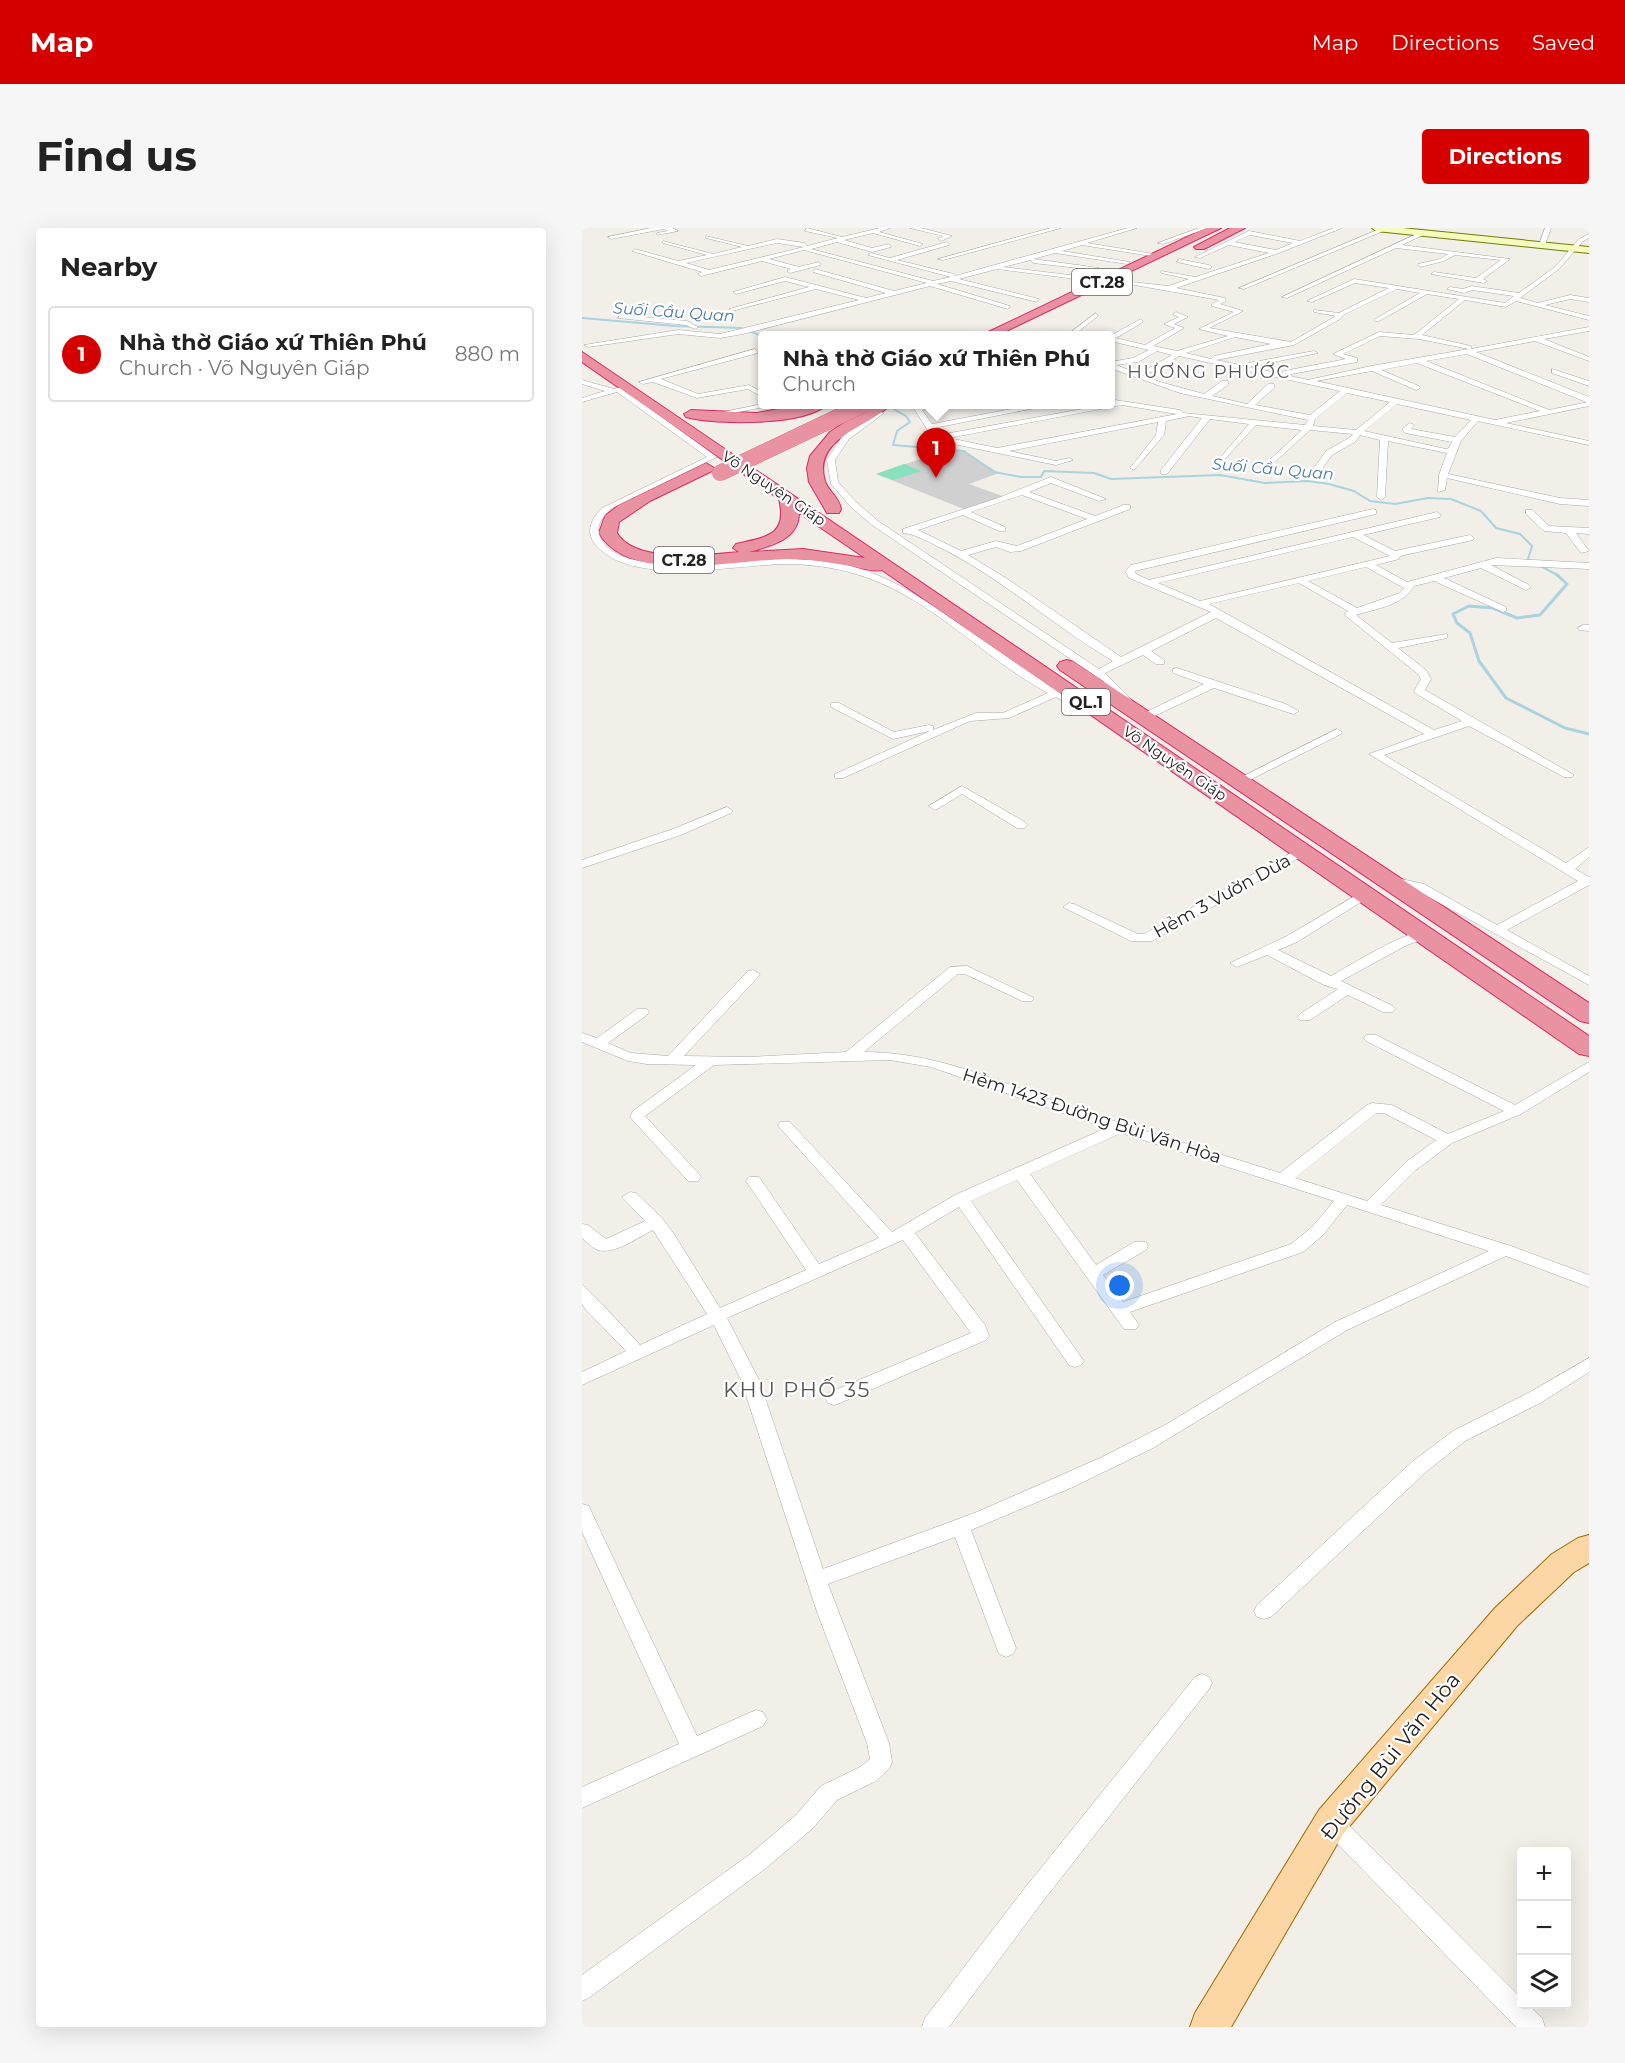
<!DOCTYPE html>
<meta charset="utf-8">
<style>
body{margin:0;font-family:Montserrat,sans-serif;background:#f6f6f6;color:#222}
.controls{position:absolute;right:18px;bottom:18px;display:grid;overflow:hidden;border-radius:6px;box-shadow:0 6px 24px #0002}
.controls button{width:54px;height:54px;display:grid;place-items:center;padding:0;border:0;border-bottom:2px solid #e0e0e0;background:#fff;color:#222;font:30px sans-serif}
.you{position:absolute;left:538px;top:1058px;width:21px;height:21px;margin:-15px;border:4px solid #fff;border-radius:50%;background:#1a73e8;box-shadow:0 0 0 9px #1a73e833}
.badge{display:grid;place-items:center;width:39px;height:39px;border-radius:50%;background:#d40000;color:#fff;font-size:20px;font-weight:700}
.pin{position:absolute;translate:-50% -50px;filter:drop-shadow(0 2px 3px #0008)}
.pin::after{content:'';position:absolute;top:32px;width:21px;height:18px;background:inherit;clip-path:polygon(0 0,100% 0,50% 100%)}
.popup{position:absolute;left:176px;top:103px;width:357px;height:78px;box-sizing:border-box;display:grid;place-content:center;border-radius:6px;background:#fff;filter:drop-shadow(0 2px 4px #0005);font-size:20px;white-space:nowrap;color:#767676}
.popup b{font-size:22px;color:#222}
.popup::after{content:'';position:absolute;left:50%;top:100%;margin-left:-12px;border:12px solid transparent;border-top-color:#fff}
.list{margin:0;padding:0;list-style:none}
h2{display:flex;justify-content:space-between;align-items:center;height:78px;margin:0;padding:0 24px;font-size:26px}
h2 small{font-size:20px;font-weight:400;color:#767676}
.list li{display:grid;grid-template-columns:39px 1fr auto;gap:18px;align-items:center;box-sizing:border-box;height:96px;margin:0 12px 12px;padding:0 12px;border:2px solid #e0e0e0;border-radius:6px}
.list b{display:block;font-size:22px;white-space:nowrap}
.list p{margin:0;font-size:20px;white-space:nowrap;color:#767676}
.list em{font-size:20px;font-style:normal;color:#767676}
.icon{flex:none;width:33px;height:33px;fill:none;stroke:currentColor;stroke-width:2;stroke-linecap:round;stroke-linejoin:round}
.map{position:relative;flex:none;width:1007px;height:1799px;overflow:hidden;border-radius:6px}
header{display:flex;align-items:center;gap:36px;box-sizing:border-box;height:84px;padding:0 30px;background:#d40000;color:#fff}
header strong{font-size:28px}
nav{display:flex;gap:33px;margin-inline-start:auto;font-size:21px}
.intro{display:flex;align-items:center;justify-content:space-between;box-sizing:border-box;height:144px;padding:0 36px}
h1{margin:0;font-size:42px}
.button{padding:15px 27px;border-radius:6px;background:#d40000;color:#fff;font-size:21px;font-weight:700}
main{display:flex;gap:36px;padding:0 36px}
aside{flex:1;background:#fff;border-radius:6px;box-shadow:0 6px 24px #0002}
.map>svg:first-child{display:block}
</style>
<header>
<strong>Map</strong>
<nav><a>Map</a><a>Directions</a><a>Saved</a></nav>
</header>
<div class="intro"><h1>Find us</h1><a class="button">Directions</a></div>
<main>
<aside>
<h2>Nearby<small></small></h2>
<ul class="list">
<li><span class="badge">1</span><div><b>Nhà thờ Giáo xứ Thiên Phú</b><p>Church · Võ Nguyên Giáp</p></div><em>880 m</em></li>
</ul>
</aside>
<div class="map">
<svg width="1007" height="1799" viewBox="0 0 1007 1799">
<rect width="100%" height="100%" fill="#f2efe9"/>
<path fill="#d0d0d0" d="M365 222 382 223 417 245 387 256 423 269 384 282 294 246Z"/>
<path fill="#88e0be" d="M322 236 340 243 311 252 294 246Z"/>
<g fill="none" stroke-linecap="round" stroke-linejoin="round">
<path stroke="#aad3df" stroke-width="2" d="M0 90 93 98 159 100 180 108
M303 176 324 188 328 194 315 203 311 217 382 223 412 244 439 249H459L462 243 512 245 529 251 638 247 683 255 725 253 747 256 772 263 788 273 813 276 846 270 869 271 899 283 914 300 938 306 950 318 946 331 977 348"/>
<path stroke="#aad3df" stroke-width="3" d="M974 346 985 356 958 387 935 390 911 380 887 378 871 386 875 395 888 405 897 433 924 470 983 500 1007 506"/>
<path stroke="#c8c6c1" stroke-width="7" stroke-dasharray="7 3" stroke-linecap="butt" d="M510 51 550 56"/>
<g stroke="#a9a9a9" stroke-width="1">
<path id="street" d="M69 0H90L96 3 75 7V5L86 3 82 1 29 11 26 9Z
M225 0 260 9 298 0H308L297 4 341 16 338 18 291 5 262 12 290 20 307 16 309 19 290 24 255 14 229 21 351 53 369 49 286 27 289 25 308 30 365 14 367 17 315 32 372 46 373 48 546 0H555L505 15 572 26 569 28 500 17 480 23 548 34 545 36 473 25 451 31 517 40 514 42 451 35 449 32 421 39 512 50 510 53 415 41 377 51 457 71 455 74 369 53 355 56 428 78 426 81 348 58 161 106 138 110 96 106 6 119 2 117 96 102 138 106 277 72 234 61 150 83 147 81 227 59 203 53 154 66 151 64 203 49 284 70 304 65 231 44 233 41 312 63 345 55 222 22 187 31 217 39 237 34 239 37 208 45 205 43 209 41 180 33 119 48 116 46 120 44 50 23 53 21 96 33 125 27 81 15V13L131 26 160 19 124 10V8L166 18 195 11 223 15 225 18 256 10 223 3ZM195 15 222 19 127 42 104 35Z
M328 0H339L370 8 359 13 356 11 361 8Z
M469 0H479L361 32 356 31Z
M617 0H626L581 16 576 15Z
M752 0H760L694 26 594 60 643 70 644 73 638 76 661 83 627 100 709 114 754 88 732 84V82L757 85 807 60 773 55 730 74 725 73 772 51 923 75 932 68 890 62 882 65 865 61 868 59 881 61 889 58 937 65 973 39 997 11 1007 6V10L1001 13 977 41 938 70 956 75 988 67 1007 70V74L988 71 963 77 1007 88V92L934 73 924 79 883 72 840 107 889 118V121L1007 99V103L962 111 1007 129V133L953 113 894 124 1007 169V178L924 195 1007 213V217L896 193 879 213 866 246 978 270 1007 272V278L978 276 865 250 863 262 856 264 857 247 865 225 806 213 803 269 799 272 795 269 798 212 778 207 773 214 750 227 734 249 731 250 727 247 744 223 767 210 771 206 728 202 686 240H683V236L720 202 674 197 642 232 638 230 667 196 628 191 585 246H579V242L620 190 607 188 584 193 582 207 552 242 548 240 574 207 576 194 427 223 474 233 487 230 491 232 474 237 352 212 329 176H361L340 182 350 196 456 176H474L352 200 357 207 528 176 533 172 598 182 601 185 723 197 726 192 598 165 528 140V134L551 130 567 122 528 113V108L559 91 561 94 534 110 563 117 593 100 582 96 597 89 591 86 594 84 606 89 592 96 602 100 571 118 595 123 646 108 617 101 652 84 630 78V76L637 72 547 56 550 54 586 58 607 51 579 45V43L613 49 687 25 647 17 618 30 613 29 667 3 718 13ZM668 7 711 15 694 22 652 14ZM815 61 838 65 793 91V93H797L845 66 877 71 832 107 797 104 751 126 764 131 702 143 699 146 667 139 736 125 732 123 666 135 663 138 634 132 712 117 758 91 761 87ZM798 108 837 111 887 121 789 138 726 152 704 147 775 134V130L761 126ZM653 109 689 116 632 128 629 131 604 125ZM575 123 590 127 567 140V144H573L597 128 758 163 728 187 673 177 692 160V156H686L665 176 630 168 646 157V153H640L622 166 578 154 534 137 556 134ZM885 126 1004 174H1006L967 182 844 133ZM835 135 958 183 913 192 734 153 790 143 834 162 838 160 837 158 799 142ZM765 165 808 174 774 202 731 198 733 191ZM815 176 889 192 873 209 829 201 832 197 828 195 820 201 823 205 870 214 867 220 864 221 782 203ZM540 177 595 186 415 220 367 210Z
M800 0 806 1 662 61 657 60Z
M963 0H969L963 17 960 19 957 17Z
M841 3 843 6 820 17 928 31 901 51 905 53 902 55 849 46 852 44 894 50 919 32 873 27 862 33 838 39 836 36 858 31 866 26 814 20 705 70 700 69Z
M597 31 627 37 630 39 627 41 595 34Z
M514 85 516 88 492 107H485Z
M38 87 105 93 116 99 113 101 104 97 36 90Z
M367 104 369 107H345Z
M173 121 176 125 79 151 116 166 167 157 180 164V169L166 161 115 170 71 154 61 156 57 154Z
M970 141 1007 153V158L970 145Z
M0 152 32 161 48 157V161L42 162 135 229 30 280C21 288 12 298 19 311 40 352 158 331 197 331 222 331 246 332 269 338 309 349 340 370 373 393 404 414 435 436 467 457 480 466 499 470 510 481L509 483H501L474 469 427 490 388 493 261 550H253V546L348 503 311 511 249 479V475H257L312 504 347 497 351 498V502L394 485H421L466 465C404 432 353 374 286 350 262 341 236 337 210 336 159 335 48 361 13 316 3 303 10 290 20 280L125 229 35 164 0 174V170L23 163 0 156Z
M180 176H197L141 187 137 185Z
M295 183 302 185 267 211 253 232 256 254 274 274 296 293 517 441 531 433C473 399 423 353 363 322 350 316 335 306 321 305V301L416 270 469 249 524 271 517 273 469 255 447 264 513 288 542 277H548V281L439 323 428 324 414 319 386 327 424 350 539 429 629 384 547 350 543 343 549 337 791 281 794 282V286L553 343 554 346 567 352 855 284 859 287 858 289 781 307 813 323 888 307 892 310 891 312 818 328 817 331 794 337 825 354 914 330 1007 335V341L909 337 947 357 949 359 944 362 899 340 862 350 924 379V383L921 384 852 353 832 358C820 378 796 380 774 387L810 415 865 406V410L816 420 844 442 849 451 843 462 992 547 990 549H982L887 498 802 527 984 635 1007 619V629L993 641 1007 649V657L925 702 1007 748V757L834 662 806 656 804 653 810 649 842 656 915 697 996 653 787 526 842 506 634 390 569 423 582 432V436H574L561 427 523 445 555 478 554 480H546L521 453 290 297 268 278 249 256 245 232 261 207ZM440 267 505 291 435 318 414 313 379 323 336 302 381 287 417 303H423V299L389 284ZM771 309 808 328 618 373 576 355ZM784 339 822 360 818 365 775 380 726 353ZM717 355 766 383 762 386 764 388 836 446 839 451 832 463 833 465 880 493 852 502 627 376Z
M944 282H950L967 298 1007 300V306L994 305 1007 323 999 325 984 305 962 303 944 286Z
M1001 397H1007V403L997 402 996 400Z
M595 440 701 475 717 483 712 486 708 485 632 460 566 491H558V487L622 456 591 445V441Z
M755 501 760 504 759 506 662 555H654L652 553Z
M380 558 443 594 445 597 443 600H435L380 566 357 580 353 582 347 578Z
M145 579 151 583 149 585 99 607 0 640V632L91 601Z
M720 619 726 623 724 626 570 713H549L481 679 487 675 492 676 556 706H562Z
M783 662 789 666 787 669 715 714 696 722 749 748C767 738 829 699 847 703L849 706 847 709 825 717 759 753 811 778 813 781 811 784H801L766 767 728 792H718L716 789 718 786 756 761 742 757 685 727 655 739 648 735 705 708Z
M385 738 452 770 450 773H440L383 746H376L282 824C356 824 420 855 489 879 558 902 629 923 698 945L785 877 790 875 810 877 866 906 922 883 784 813 782 810 784 807H794L933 877 1007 834V844L939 886 870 915 834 942 799 977 929 1018 1007 1047V1059L924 1028 765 1102 571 1220 491 1259 389 1302 434 1420 431 1426 424 1429 417 1426 373 1309 246 1356 307 1515 310 1534 307 1541 294 1553 255 1572 231 1600 183 1641 8 1769 0 1773V1747L167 1627 215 1586 239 1558 278 1539 288 1531 285 1515 235 1384 159 1152 132 1097 0 1157V1144L44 1123 4 1082 0 1076V1057C5 1059 50 1108 58 1117L125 1086 71 1002C56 1009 33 1027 16 1022 10 1020 5 1014 0 1010V996L6 997 24 1011 63 993 40 969 48 964 54 965 80 990 92 1006 138 1080 224 1042 164 953 167 949H177L237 1036 297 1010 198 900 196 897 198 894H208L310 1004 373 967 524 900 349 839 308 832 132 837 63 888 116 945 119 949 116 953H106L48 889 51 883 114 837 65 836 46 833 0 814V805L15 810 55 781H65L67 784 65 787 26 815 49 825 86 828 166 743 171 742 178 746 176 749 102 828 167 829 264 824 368 739ZM794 885H802L854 912 824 934 785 973 713 950ZM539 905 752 973 730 999 709 1016 541 1074 521 1047 564 1022 566 1018 564 1014H552L514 1037 448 946ZM435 952 542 1101H554L557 1097 548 1084 721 1024 741 1007 765 977 907 1023 753 1094 583 1197 518 1230 395 1284 241 1341 177 1152 145 1090 321 1012 389 1105 246 1165 243 1170 246 1175 252 1177 258 1175 404 1112 407 1108 403 1097 333 1005 377 979 487 1137 493 1139 499 1137 502 1133 499 1129 389 973Z
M1007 1130V1144L960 1174 883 1213 845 1243 689 1389 682 1391 675 1389 672 1383 675 1377 831 1233 871 1203 948 1164Z
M0 1276 7 1278 9 1283 115 1508 174 1482 181 1484 185 1491 181 1498 0 1580V1559L97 1516 0 1304Z
M620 1446 627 1449 630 1455 627 1461 458 1677 367 1799H340L343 1790 442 1661 613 1449Z
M749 1584 757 1587 939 1770V1776H946L960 1790 963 1799H934L741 1601 738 1594 741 1587Z"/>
</g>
<g stroke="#707d05" stroke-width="2">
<path id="secondary" d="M790 0H820L1007 19V25L794 3Z"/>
</g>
<g stroke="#a06b00" stroke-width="2">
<path id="primary" d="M1007 1307V1335L992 1344 935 1398 761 1606 649 1799H608L613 1785 737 1582 913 1380 970 1326 996 1310Z"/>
</g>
<g stroke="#dc2a67" stroke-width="2">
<path id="highway" d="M624 0H639L416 107H400Z
M648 0H663L622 21H614L612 19Z
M0 124 1007 808V828L997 826 300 342C290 344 279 340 269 338 250 335 232 332 214 331 161 329 49 360 17 305L23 288 37 277 124 235 132 240 130 243 68 273 37 294 35 305C53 336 126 327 157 324L151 320 154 316C184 309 206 308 197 271L0 134ZM217 285 283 330 221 321 167 324C188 318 217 312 217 285Z
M224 176H246C223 198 134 197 104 189L102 186 109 182 175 185Z
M291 176H309C287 200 230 209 243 253 246 263 257 269 259 281L257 285H245L227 254 225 240 228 228 248 204Z
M485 432 492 434 1007 775V795L998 793 478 442 475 438 478 434Z"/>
</g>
<use href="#street" fill="#fff" fill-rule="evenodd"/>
<use href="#secondary" fill="#f7fabf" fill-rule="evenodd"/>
<use href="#primary" fill="#fcd6a4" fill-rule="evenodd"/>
<use href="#highway" fill="#e892a2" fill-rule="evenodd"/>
<g stroke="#dc2a67" stroke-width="16" stroke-linecap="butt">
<path id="highway-bridge" d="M138 245 283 176"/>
</g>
<use href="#highway-bridge" stroke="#e892a2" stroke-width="16"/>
</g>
<g text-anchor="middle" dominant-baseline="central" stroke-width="4.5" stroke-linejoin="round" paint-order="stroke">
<g font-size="15" fill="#222" stroke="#fff">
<text transform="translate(192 260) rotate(34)">Võ Nguyên Giáp</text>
<text transform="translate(593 535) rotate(34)">Võ Nguyên Giáp</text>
</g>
<g fill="#fff" stroke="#646464" stroke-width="1.5">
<rect x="490" y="41" width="60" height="26" rx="4.5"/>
<rect x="72" y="319" width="60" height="26" rx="4.5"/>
<rect x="480" y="461" width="48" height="26" rx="4.5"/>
</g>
<g font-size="16" font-weight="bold" fill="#222">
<text x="520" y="54">CT.28</text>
<text x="102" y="332">CT.28</text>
<text x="504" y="474">QL.1</text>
</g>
<g font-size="16" font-style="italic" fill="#4a7aab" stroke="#fff">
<text transform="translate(92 84) rotate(4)">Suối Cầu Quan</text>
<text transform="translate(691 241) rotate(5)">Suối Cầu Quan</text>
</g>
<g font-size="18" letter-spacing="1.5" fill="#555" stroke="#fff">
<text x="627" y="144">HƯƠNG PHƯỚC</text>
</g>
<g font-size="18" fill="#222" stroke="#fff">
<text transform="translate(640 668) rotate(-29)">Hẻm 3 Vườn Dừa</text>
<text transform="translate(510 888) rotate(18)">Hẻm 1423 Đường Bùi Văn Hòa</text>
</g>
<g font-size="21" letter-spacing="1.5" fill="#555" stroke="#fff">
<text x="215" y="1161">KHU PHỐ 35</text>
</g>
<g font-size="21" fill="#222" stroke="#fff">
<text transform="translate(808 1528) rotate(-51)">Đường Bùi Văn Hòa</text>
</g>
</g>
</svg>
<div class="controls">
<button>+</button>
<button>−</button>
<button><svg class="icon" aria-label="layers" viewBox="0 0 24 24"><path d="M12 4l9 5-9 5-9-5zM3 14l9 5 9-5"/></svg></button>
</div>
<div class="you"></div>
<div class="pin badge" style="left:354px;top:250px">1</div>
<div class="popup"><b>Nhà thờ Giáo xứ Thiên Phú</b>Church</div>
</div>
</main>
